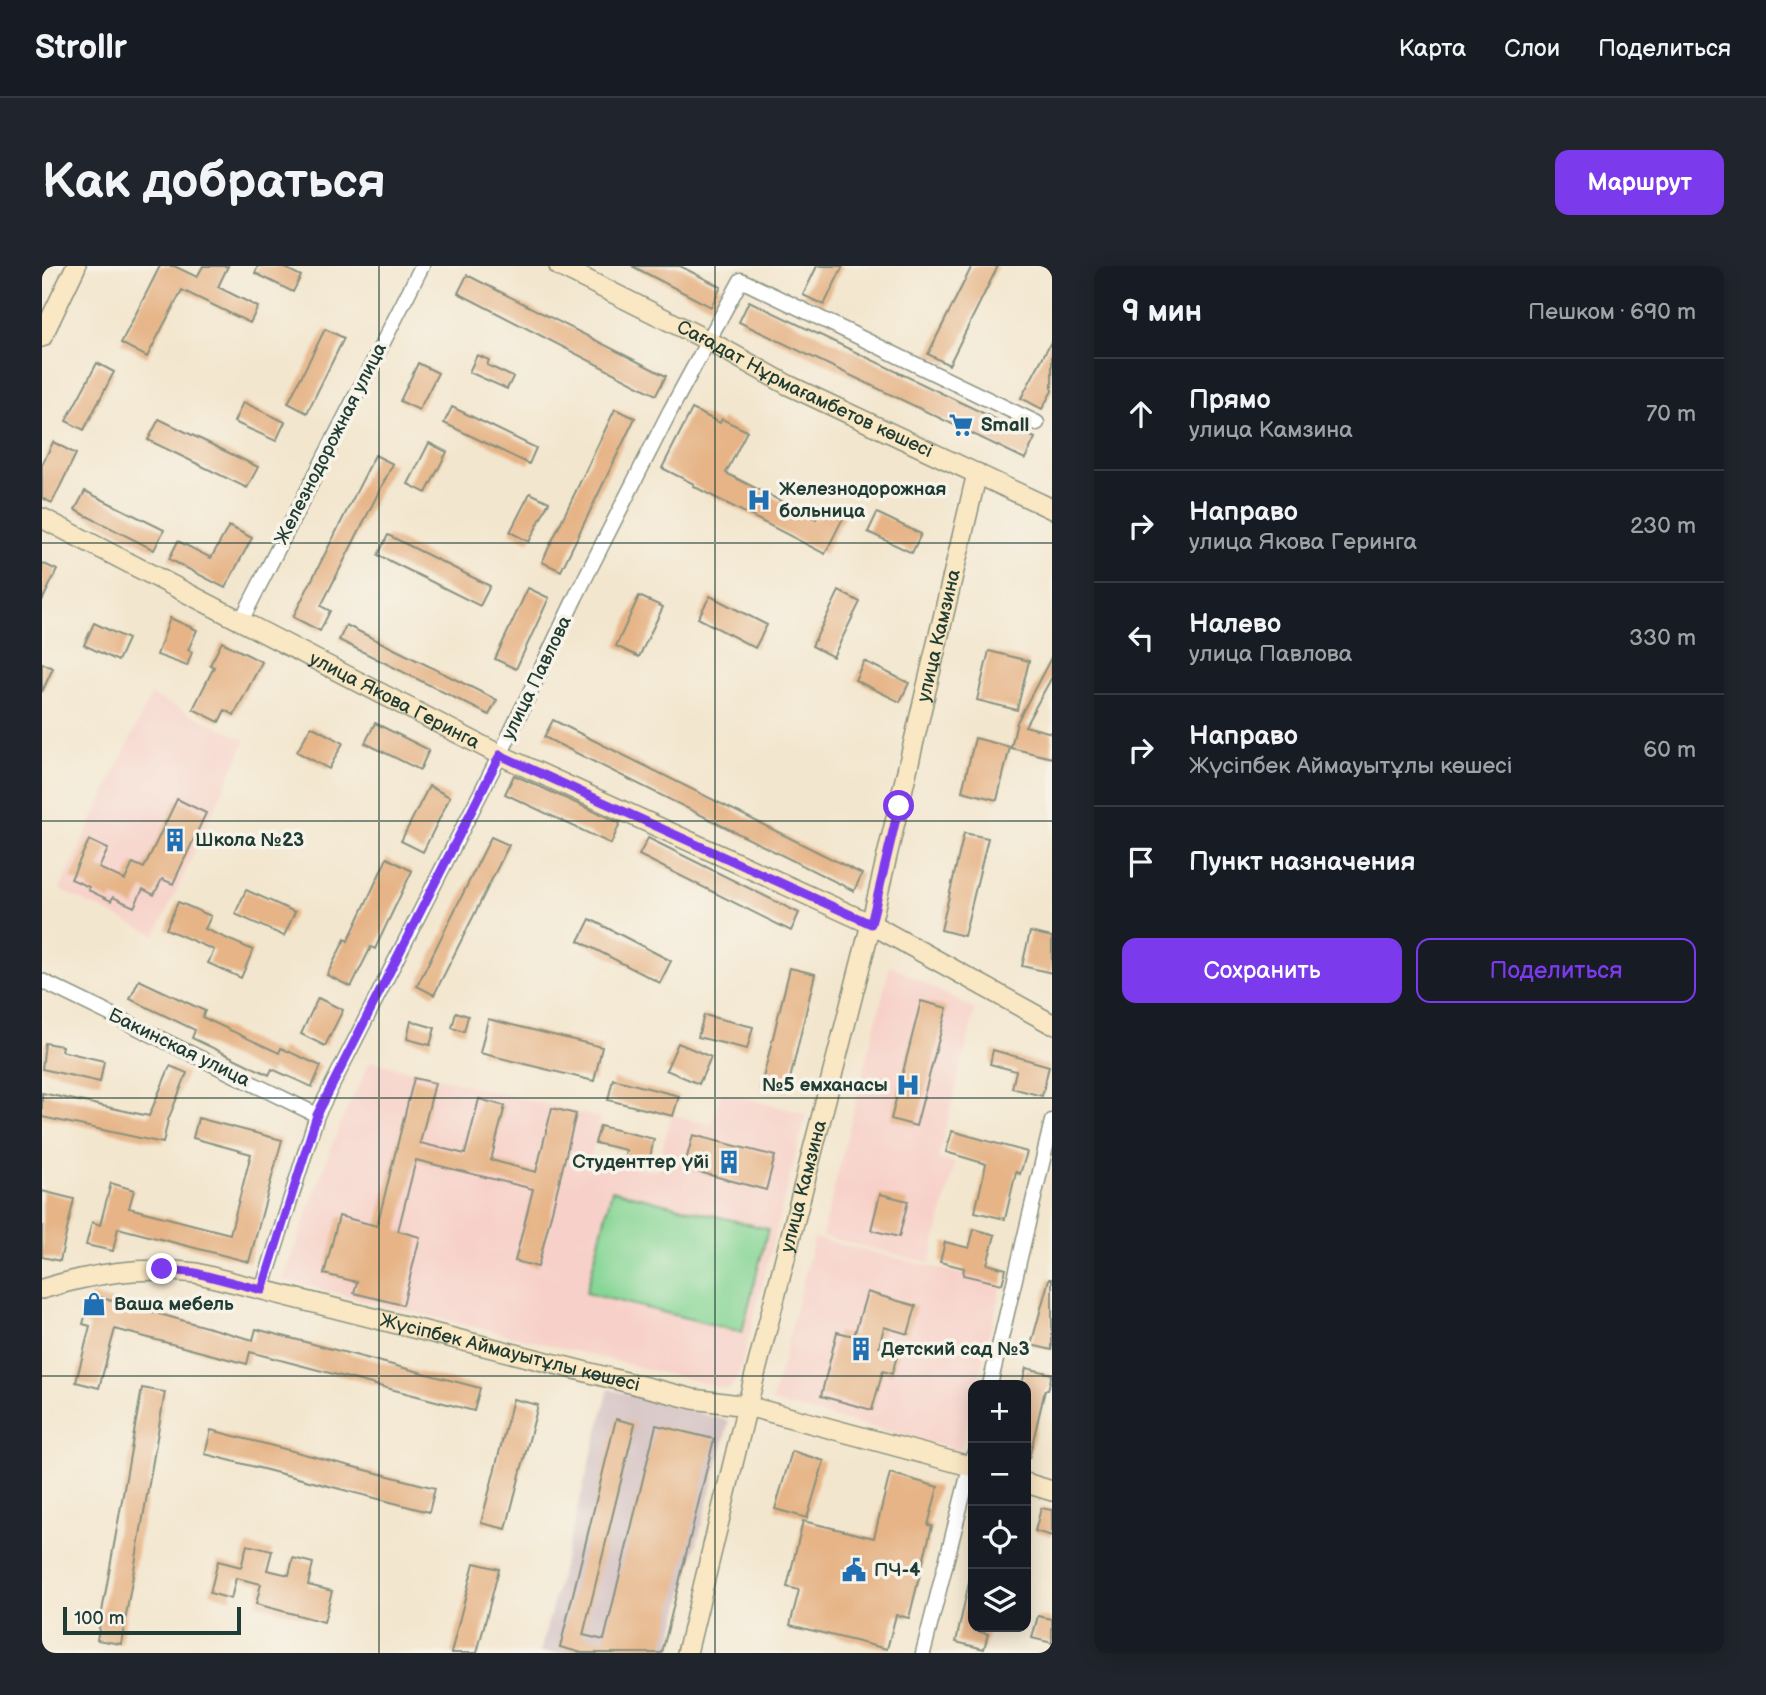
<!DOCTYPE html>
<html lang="ru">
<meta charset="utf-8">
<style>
body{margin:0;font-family:"Balsamiq Sans",sans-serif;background:#20242c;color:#f1f3f6}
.controls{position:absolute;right:21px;bottom:21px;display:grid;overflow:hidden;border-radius:14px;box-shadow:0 4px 18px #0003}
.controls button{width:63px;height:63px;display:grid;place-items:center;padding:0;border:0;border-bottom:2px solid #363941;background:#171b24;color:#f1f3f6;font:35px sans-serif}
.scale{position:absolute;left:21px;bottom:18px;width:178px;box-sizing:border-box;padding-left:7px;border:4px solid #1f3d34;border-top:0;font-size:19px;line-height:24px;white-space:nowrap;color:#1f3d34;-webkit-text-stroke:5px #f7f3e8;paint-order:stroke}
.stop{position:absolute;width:21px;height:21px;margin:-16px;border:5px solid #7c3aed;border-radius:50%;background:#fff}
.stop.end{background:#7c3aed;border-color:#fff;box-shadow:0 2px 7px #0008}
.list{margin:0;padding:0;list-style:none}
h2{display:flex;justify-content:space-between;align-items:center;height:91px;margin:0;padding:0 28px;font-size:30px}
h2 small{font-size:23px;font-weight:400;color:#9ea1a6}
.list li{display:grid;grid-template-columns:46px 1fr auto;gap:21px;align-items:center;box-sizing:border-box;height:112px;padding:0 28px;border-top:2px solid #363941}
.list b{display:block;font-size:26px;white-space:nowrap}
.list p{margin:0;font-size:23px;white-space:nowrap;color:#9ea1a6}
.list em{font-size:23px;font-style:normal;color:#9ea1a6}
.actions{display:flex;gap:14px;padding:21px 28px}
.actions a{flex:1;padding:16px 0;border:2px solid #7c3aed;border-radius:14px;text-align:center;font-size:24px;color:#7c3aed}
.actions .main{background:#7c3aed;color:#fff}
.icon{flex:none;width:38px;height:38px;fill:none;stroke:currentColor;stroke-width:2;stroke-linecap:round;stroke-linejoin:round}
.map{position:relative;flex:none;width:1010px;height:1387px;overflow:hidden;border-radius:14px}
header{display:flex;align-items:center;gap:42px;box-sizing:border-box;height:98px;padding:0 35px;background:#171b24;border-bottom:2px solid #363941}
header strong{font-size:33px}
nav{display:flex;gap:38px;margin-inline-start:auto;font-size:24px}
.intro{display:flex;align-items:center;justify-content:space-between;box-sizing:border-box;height:168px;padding:0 42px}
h1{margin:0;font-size:49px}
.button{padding:18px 32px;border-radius:14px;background:#7c3aed;color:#fff;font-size:24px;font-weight:700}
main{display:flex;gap:42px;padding:0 42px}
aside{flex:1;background:#171b24;border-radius:14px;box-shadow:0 4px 18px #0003}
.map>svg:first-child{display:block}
</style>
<header>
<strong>Strollr</strong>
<nav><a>Карта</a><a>Слои</a><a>Поделиться</a></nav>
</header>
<div class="intro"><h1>Как добраться</h1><a class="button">Маршрут</a></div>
<main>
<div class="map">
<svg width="1010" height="1387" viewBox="0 0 1010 1387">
<rect width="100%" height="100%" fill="#f7f3e8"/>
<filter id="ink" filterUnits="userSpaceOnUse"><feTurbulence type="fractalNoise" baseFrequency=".0143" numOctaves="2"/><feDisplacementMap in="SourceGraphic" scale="14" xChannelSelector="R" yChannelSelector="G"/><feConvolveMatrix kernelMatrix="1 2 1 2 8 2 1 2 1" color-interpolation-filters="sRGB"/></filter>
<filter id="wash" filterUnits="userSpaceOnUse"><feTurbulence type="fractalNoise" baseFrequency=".00686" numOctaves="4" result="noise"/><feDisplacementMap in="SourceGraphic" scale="28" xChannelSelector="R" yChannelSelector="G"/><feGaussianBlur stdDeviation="1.57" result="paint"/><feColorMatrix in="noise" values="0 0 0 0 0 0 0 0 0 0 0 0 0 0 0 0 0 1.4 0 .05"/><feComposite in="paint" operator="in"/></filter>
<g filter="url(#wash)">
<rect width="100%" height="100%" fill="#f3e6ce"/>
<path fill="#f7d1c9" d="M109 429 204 474 114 669 18 624Z
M848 699 933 744 896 893 913 897 888 997 780 970Z
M329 795 558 852 549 890 614 906 629 849 670 859 679 826 764 848 696 1112 687 1123 241 1014 299 855Z
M772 972 960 1018 935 1119H931V1132L918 1184 730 1136Z"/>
<path fill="#d2bfc1" d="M567 1123 687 1155 626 1387H498Z"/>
<path fill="#87d696" stroke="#538a65" stroke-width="2" d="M570 924 726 963 700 1066 544 1027Z"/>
<g id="blocks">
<path fill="#e6b486" d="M118 0H132L155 11 161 0H186L176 21 216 41 208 57 140 24 105 91 79 77Z
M216 0H239L259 10 251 26 213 7Z
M590 0H638L679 21 669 41Z
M775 0H801L782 39 761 29Z
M930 0H956L907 99 886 88Z
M425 9 624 110 614 129 416 27Z
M707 35 993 172 983 193 697 56Z
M283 63 302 72 265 147 246 137Z
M1010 74V125L1000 143 979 132Z
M435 89 447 94 445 99 471 111 465 123 427 106Z
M55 97 72 106 42 164 24 155Z
M376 97 396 107 377 144 358 135Z
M201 136 243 156 234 175 192 156Z
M410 141 494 182 487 198 402 157Z
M573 143 593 152 519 305 500 296Z
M650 143 678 157 680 153 705 165 684 207 774 253 781 239 802 250 783 288 651 220 652 218 620 202Z
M117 153 216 201 205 222 106 174Z
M11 176 34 188 10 237 0 232V199Z
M387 177 405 186 384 227 366 218Z
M333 189 351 198 279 340 288 345 278 365 251 351Z
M43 225 122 264 112 284 33 244Z
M488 227 507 236 487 276 468 266Z
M835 247 879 268 870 287 826 266Z
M187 260 210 272 183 322 127 293 136 275 169 292Z
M346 269 448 320 438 340 336 289Z
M0 297 15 304 0 335Z
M486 322 507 332 474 403 453 393Z
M797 325 818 336 791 391 770 380Z
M597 330 621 341 597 391 574 380Z
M668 330 725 359 713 382 656 352Z
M128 352 155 364 146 384 150 386 145 400 115 389Z
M52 357 86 373 76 395 42 379Z
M304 359 455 434 447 449 297 374Z
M180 376 220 396 192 449 183 444 177 456 151 443 172 401 168 399Z
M947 385 987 395 975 444 935 434Z
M1010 390V411L983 460 1010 467V492L969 482 975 456Z
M822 395 867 417 858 436 813 414Z
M0 397 11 402 0 426Z
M511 454 820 608 812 625 502 471Z
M333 457 387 484 378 504 323 477Z
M269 460 301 477 287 503 255 486Z
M933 472 968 481 955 534 920 525Z
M472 509 578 557 569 578 463 528Z
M387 520 408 531 381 586 359 575Z
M135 533 164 547 131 618 120 613 112 629 101 623 92 641 71 631 69 635 46 624 47 621 29 613 47 574 66 583 57 602 83 614 91 597 102 602Z
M922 567 946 572 922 670 899 664Z
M449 571 467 579 392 729 375 720Z
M606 572 757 647 749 665 597 589Z
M345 592 370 605 333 683 329 681 309 721 285 709 303 673 306 675Z
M204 624 253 646 242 670 193 648Z
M136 636 169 650 163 663 211 684 199 712 166 697 172 684 124 663Z
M548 653 629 695 618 717 537 675Z
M988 666 1010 671V707L980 700Z
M748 702 773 708 745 826 719 820Z
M97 714 163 745 160 751 237 787 239 782 279 800 270 821 230 803 227 809 150 772 153 764 88 733Z
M276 732 301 744 283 780 259 768Z
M879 735 905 742 874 860 849 853Z
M414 746 426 750 422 766 410 762Z
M662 749 711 761 705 783 656 771Z
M446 753 560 781 552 815 438 787Z
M369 755 393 762 388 779 365 773Z
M3 777 20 780 19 785 62 795 58 816 0 803Z
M636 777 669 791 657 818 624 804Z
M951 784 1007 800 1000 830 970 822 974 805 948 798Z
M128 800 145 807 126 854 121 877 0 851V827L107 850Z
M372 812 393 817 378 877 423 888 437 833 463 840 449 894 494 906 510 842 534 848 496 1001 473 995 491 923 374 894 356 965 378 971 361 1039 312 1027 315 1016 282 1008 297 950 335 960Z
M571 813 637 830 631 850 566 834Z
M156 852 240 874 207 996 76 962 71 985 44 979 50 956 58 959 69 917 92 924 87 942 188 968 209 888 151 872Z
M558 860 612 873 606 900 582 894 584 884 553 877Z
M910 865 985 886 978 908 974 906 963 953 933 946 944 898 904 886Z
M651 869 733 890 724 924 642 902Z
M0 925 32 933 18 995 0 991Z
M838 928 866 935 857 971 829 964Z
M932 963 953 969 945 998 964 1003 960 1018 921 1009 922 1002 898 996 903 976 927 982Z
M1007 1013H1010V1084L989 1079Z
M825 1026 874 1040 866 1068 842 1061 837 1081 856 1086 850 1108 841 1105 830 1144 779 1130 795 1066 812 1070Z
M49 1029 211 1074 214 1063 438 1122 432 1145 208 1086 205 1098 73 1063 57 1122 34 1116 48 1060 41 1058Z
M984 1102 1010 1108 1006 1124H1003L987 1192H984V1119L980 1118Z
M100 1122 123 1126 79 1378 55 1374Z
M471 1133 496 1139 464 1263 439 1257Z
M574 1153 593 1158 541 1369 562 1374 614 1159 672 1173 620 1387H540L518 1381Z
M169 1164 393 1222 387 1246 163 1188Z
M750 1185 782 1195 765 1252 733 1243Z
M848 1207 896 1221 886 1259 890 1260 867 1352 854 1349 845 1383 748 1359 757 1324 745 1321 761 1255 832 1272Z
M999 1242 1010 1244V1270L993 1265Z
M205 1279 230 1285 225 1304 247 1309 251 1292 271 1297 266 1319 290 1325 282 1356 214 1338 219 1318 194 1312 189 1333 168 1327 176 1295 199 1301Z
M432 1297 457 1303 435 1387H409Z
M928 1312 931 1313V1364L946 1368 942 1383 914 1376Z
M996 1350 1010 1353V1377L990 1372Z"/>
</g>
</g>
<g filter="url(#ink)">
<use href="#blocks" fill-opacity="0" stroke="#899281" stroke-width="2"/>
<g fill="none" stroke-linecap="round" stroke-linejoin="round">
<g stroke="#899281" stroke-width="17">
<path id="street" d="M199 355 380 0
M0 715 275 849
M220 1024 275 849 458 489 534 330 628 145 699 14 995 157
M948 1119 1010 855
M881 1387 931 1190"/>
</g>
<g stroke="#899281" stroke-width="22">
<g id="secondary">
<path id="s1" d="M517 0 667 75 746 119 1010 243"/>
<path d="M0 71 34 0"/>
<path id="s2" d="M0 252 458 489 829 658 1010 758"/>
<path id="s3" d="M0 1023C53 1007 99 1000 154 1007L651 1133 705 1140 931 1201"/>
<path d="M984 1217 1010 1225"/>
<path id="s4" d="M645 1387 705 1140 829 658 935 207"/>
</g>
</g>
<use href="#street" stroke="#fff" stroke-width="14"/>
<use href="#secondary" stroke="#fae7c3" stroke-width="19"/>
</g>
</g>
<g fill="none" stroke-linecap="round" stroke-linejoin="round" filter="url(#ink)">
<path stroke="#7c3aed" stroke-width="9" d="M120 1003 154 1007 220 1024 275 849 458 489 829 658 857 540"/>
</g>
<path fill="none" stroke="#1f3d34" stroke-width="2" stroke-opacity="0.55" d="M337 0V1387M673 0V1387M0 277H1010M0 555H1010M0 832H1010M0 1110H1010"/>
<defs>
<g id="supermarket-bare" transform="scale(1.89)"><path d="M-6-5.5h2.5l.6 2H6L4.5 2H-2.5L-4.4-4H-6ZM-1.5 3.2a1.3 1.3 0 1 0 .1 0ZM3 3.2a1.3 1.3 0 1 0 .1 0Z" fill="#1f6fb2" stroke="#f7f3e8" stroke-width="2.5" paint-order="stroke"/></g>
<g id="hospital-bare" transform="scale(1.89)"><path d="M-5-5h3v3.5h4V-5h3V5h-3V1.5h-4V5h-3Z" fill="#1f6fb2" stroke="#f7f3e8" stroke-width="2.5" paint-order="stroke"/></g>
<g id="building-bare" transform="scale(1.89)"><path d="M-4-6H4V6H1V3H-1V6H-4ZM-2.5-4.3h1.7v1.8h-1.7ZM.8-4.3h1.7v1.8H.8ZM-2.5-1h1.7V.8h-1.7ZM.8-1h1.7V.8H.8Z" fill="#1f6fb2" stroke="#f7f3e8" stroke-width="2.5" paint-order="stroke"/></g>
<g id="shop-bare" transform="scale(1.89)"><path d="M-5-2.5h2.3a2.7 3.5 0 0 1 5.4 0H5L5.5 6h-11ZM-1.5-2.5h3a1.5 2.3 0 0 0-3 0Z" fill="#1f6fb2" stroke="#f7f3e8" stroke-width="2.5" paint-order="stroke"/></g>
<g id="civic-bare" transform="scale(1.89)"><path d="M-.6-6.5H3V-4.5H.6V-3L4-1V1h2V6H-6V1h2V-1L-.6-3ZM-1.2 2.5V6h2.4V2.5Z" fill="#1f6fb2" stroke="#f7f3e8" stroke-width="2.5" paint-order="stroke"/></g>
</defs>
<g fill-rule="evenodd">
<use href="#supermarket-bare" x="919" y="159"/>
<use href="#hospital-bare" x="717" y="234"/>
<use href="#building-bare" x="133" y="574"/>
<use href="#hospital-bare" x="866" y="819"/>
<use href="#building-bare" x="687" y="896"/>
<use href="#shop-bare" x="52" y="1038"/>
<use href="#building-bare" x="819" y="1083"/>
<use href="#civic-bare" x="812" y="1304"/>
</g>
<g text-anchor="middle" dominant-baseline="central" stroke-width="7" stroke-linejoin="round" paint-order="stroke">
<g font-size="19" fill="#1f3d34" stroke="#f7f3e8">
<text stroke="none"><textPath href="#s1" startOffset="275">Сағадат Нұрмағамбетов көшесі</textPath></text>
<text transform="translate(289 178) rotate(-63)">Железнодорожная улица</text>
<text stroke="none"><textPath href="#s4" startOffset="1048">улица Камзина</textPath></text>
<text transform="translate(495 412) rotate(-64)">улица Павлова</text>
<text stroke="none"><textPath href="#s2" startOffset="397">улица Якова Геринга</textPath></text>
<text transform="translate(137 782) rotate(26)">Бакинская улица</text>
<text stroke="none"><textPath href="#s4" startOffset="481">улица Камзина</textPath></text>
<text stroke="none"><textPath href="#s3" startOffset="480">Жүсіпбек Аймауытұлы көшесі</textPath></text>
</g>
<g font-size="19" font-weight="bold" fill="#1f3d34" stroke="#f7f3e8" text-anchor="start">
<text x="939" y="159">Small</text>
<text x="737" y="223">Железнодорожная<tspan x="737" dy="22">больница</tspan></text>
<text x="153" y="574">Школа №23</text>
<text x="846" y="819" text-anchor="end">№5 емханасы</text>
<text x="667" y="896" text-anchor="end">Студенттер үйі</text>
<text x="72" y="1038">Ваша мебель</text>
<text x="839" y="1083">Детский сад №3</text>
<text x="832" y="1304">ПЧ-4</text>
</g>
</g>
</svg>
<div class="controls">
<button>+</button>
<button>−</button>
<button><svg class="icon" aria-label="locate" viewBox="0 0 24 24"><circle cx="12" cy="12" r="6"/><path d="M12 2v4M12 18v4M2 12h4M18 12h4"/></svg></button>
<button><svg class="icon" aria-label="layers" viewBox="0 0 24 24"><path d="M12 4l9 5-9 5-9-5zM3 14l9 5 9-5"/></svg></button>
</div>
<div class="scale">100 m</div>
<div class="stop" style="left:857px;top:540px"></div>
<div class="stop end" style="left:120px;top:1003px"></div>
</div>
<aside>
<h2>9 мин<small>Пешком · 690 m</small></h2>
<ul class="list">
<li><svg class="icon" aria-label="ahead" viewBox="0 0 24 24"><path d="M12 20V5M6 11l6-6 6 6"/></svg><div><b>Прямо</b><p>улица Камзина</p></div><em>70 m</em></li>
<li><svg class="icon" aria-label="right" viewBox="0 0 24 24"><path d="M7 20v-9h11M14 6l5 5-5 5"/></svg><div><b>Направо</b><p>улица Якова Геринга</p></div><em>230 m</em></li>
<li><svg class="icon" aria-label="left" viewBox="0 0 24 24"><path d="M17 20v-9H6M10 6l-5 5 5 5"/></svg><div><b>Налево</b><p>улица Павлова</p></div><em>330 m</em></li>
<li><svg class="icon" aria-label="right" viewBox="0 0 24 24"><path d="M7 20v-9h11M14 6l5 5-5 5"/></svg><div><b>Направо</b><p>Жүсіпбек Аймауытұлы көшесі</p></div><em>60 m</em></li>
<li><svg class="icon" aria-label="arrive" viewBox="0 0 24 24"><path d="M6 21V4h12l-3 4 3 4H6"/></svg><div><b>Пункт назначения</b></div></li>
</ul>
<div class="actions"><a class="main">Сохранить</a><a>Поделиться</a></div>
</aside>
</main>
